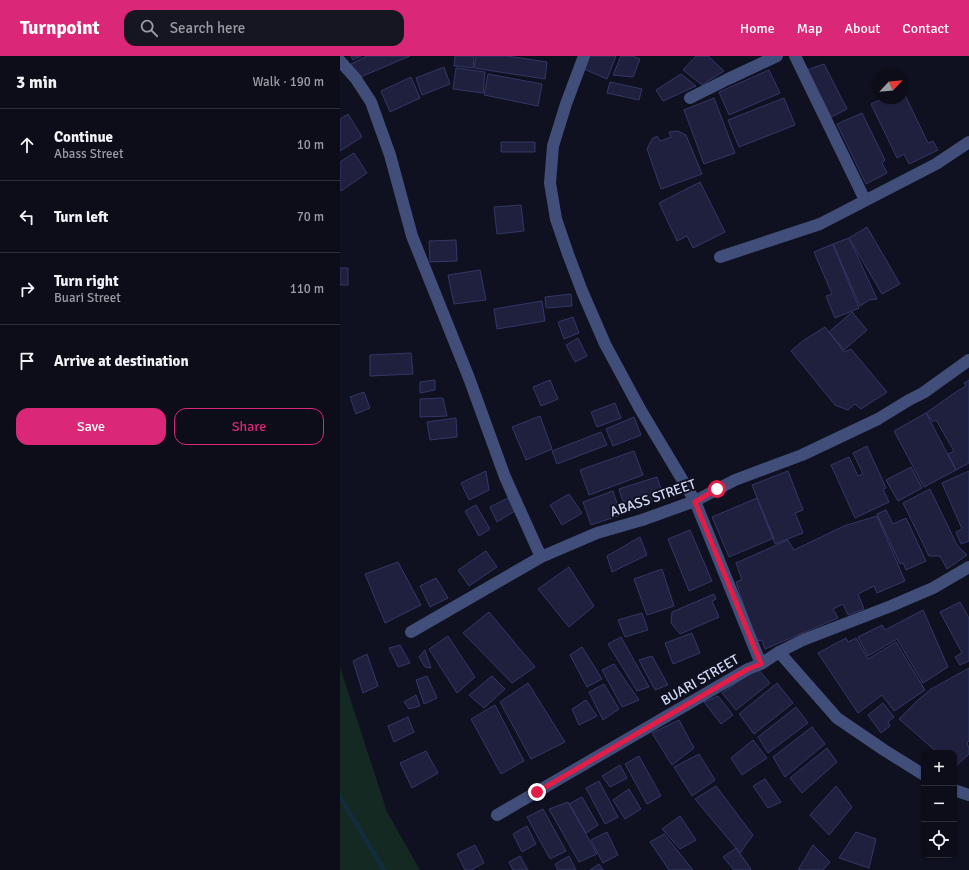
<!DOCTYPE html>
<meta charset="utf-8">
<style>
body{margin:0;font-family:Signika,sans-serif;background:#151621;color:#f1f3f6}
.controls{position:absolute;right:12px;bottom:12px;display:grid;overflow:hidden;border-radius:8px;box-shadow:0 1px 3px #0004}
.controls button{width:36px;height:36px;display:grid;place-items:center;padding:0;border:0;border-bottom:1px solid #2c2d37;background:#0c0d18;color:#f1f3f6;font:20px sans-serif}
.compass{position:absolute;left:533px;top:12px;width:36px;height:36px;border-radius:50%;background:#0c0d18;box-shadow:0 1px 3px #0004;rotate:64deg}
.stop{position:absolute;width:12px;height:12px;margin:-9px;border:3px solid #e11d48;border-radius:50%;background:#fff}
.stop.end{background:#e11d48;border-color:#fff;box-shadow:0 1px 4px #0008}
.list{margin:0;padding:0;list-style:none}
h2{display:flex;justify-content:space-between;align-items:center;height:52px;margin:0;padding:0 16px;font-size:17px}
h2 small{font-size:13px;font-weight:400;color:#9a9ca2}
.list li{display:grid;grid-template-columns:26px 1fr auto;gap:12px;align-items:center;box-sizing:border-box;height:72px;padding:0 16px;border-top:1px solid #2c2d37}
.list b{display:block;font-size:15px;white-space:nowrap}
.list p{margin:0;font-size:13px;white-space:nowrap;color:#9a9ca2}
.list em{font-size:13px;font-style:normal;color:#9a9ca2}
.actions{display:flex;gap:8px;padding:12px 16px}
.actions a{flex:1;padding:9px 0;border:1px solid #db2777;border-radius:12px;text-align:center;font-size:14px;color:#db2777}
.actions .main{background:#db2777;color:#fff}
.icon{flex:none;width:22px;height:22px;fill:none;stroke:currentColor;stroke-width:2;stroke-linecap:round;stroke-linejoin:round}
.map{position:relative;flex:none;width:629px;height:814px;overflow:hidden}
header{display:flex;align-items:center;gap:24px;box-sizing:border-box;height:56px;padding:0 20px;background:#db2777;color:#fff}
header strong{font-size:19px}
nav{display:flex;gap:22px;margin-inline-start:auto;font-size:14px}
.search{width:280px;height:36px;background:#151621;display:flex;align-items:center;gap:10px;box-sizing:border-box;padding:0 14px;border-radius:12px;color:#9a9ca2;font-size:15px}
main{display:flex}
aside{flex:1;background:#0c0d18}
.map>svg:first-child{display:block}
</style>
<header>
<strong>Turnpoint</strong>
<div class="search"><svg class="icon" aria-label="search" viewBox="0 0 24 24"><circle cx="10" cy="10" r="6"/><path d="M15 15l6 6"/></svg>Search here</div>
<nav><a>Home</a><a>Map</a><a>About</a><a>Contact</a></nav>
</header>
<main>
<aside>
<h2>3 min<small>Walk · 190 m</small></h2>
<ul class="list">
<li><svg class="icon" aria-label="ahead" viewBox="0 0 24 24"><path d="M12 20V5M6 11l6-6 6 6"/></svg><div><b>Continue</b><p>Abass Street</p></div><em>10 m</em></li>
<li><svg class="icon" aria-label="left" viewBox="0 0 24 24"><path d="M17 20v-9H6M10 6l-5 5 5 5"/></svg><div><b>Turn left</b></div><em>70 m</em></li>
<li><svg class="icon" aria-label="right" viewBox="0 0 24 24"><path d="M7 20v-9h11M14 6l5 5-5 5"/></svg><div><b>Turn right</b><p>Buari Street</p></div><em>110 m</em></li>
<li><svg class="icon" aria-label="arrive" viewBox="0 0 24 24"><path d="M6 21V4h12l-3 4 3 4H6"/></svg><div><b>Arrive at destination</b></div></li>
</ul>
<div class="actions"><a class="main">Save</a><a>Share</a></div>
</aside>
<div class="map">
<svg width="629" height="814" viewBox="0 0 629 814">
<rect width="100%" height="100%" fill="#101120"/>
<path fill="#142922" d="M0 611 47 756 80 814H0Z"/>
<g fill="none" stroke-linecap="round" stroke-linejoin="round">
<path stroke="#122d3d" stroke-width="4.5" d="M0 741 44 814"/>
</g>
<path fill="#1e203e" stroke="#333767" d="M11 0H21L13 4Z
M27 0H70L18 22 11 8Z
M115 0H134L133 12 114 10Z
M136 0H167L207 6 205 23 134 12Z
M249 0H276L267 23 244 13Z
M281 0H293L300 3 293 21 273 19Z
M356 0H368L384 15 362 29 343 14Z
M484 8 507 53 491 61 467 14Z
M104 11 110 28 82 39 76 22Z
M116 12 145 16 143 37 113 33Z
M429 14 440 37 389 59 379 36Z
M148 18 202 28 198 50 144 39Z
M341 18 356 30 323 45 316 34Z
M71 21 80 42 50 56 41 35Z
M270 26 302 33 299 44 267 37Z
M563 35 588 87 593 85 598 94 569 108 564 98 557 102 531 48 544 42H563Z
M374 42 395 97 364 108 344 54Z
M444 42 455 69 399 91 388 64Z
M522 57 545 104 542 107 547 117 526 128 497 68Z
M8 58 22 81 0 95V63Z
M338 75 346 79 362 118 321 133 307 93 312 83 317 80 320 85 331 81 329 76Z
M161 86H195V96H161Z
M14 97 27 117 1 135 0 133V106Z
M360 126 385 176 353 192 347 180 337 185 319 147Z
M181 149 184 175 157 178 154 151Z
M527 171 560 228 542 238 509 182Z
M509 182 537 243 529 244 520 250 493 188Z
M116 184 117 205 90 206 89 185Z
M493 188 519 252 495 262 486 240 492 238 474 196Z
M0 212H8V229H0Z
M140 214 146 244 114 248 108 219Z
M231 238 232 250 206 252 205 241Z
M202 245 205 265 157 273 154 253Z
M512 256 527 274 504 294 489 276Z
M233 261 239 277 224 283 218 266Z
M485 271 504 296 511 293 547 336 521 353 515 348 508 354 495 349 451 295 464 284Z
M238 282 247 300 235 306 226 289Z
M71 297 73 318 30 320V299Z
M95 324V334L80 337V326Z
M210 324 218 343 201 350 193 331Z
M629 324V407L616 414 608 398 614 395 596 364 593 366 586 357 616 336 626 330 624 327Z
M24 336 30 352 16 358 10 341Z
M103 342 107 360 80 361V343Z
M275 347 281 362 257 371 251 356Z
M586 357 616 414 584 431 554 375Z
M200 360 212 393 186 404 172 371Z
M294 361 301 379 273 390 266 373Z
M116 362 117 381 90 384 87 366Z
M261 376 267 389 217 408 212 395Z
M527 390 546 432 543 433 549 446 515 462 491 409 509 401 518 420 523 418 513 397Z
M294 395 303 419 249 439 240 414Z
M571 411 582 432 558 445 546 424Z
M146 415 149 434 129 444 121 427Z
M448 415 463 454 455 457 463 477 435 488 412 429Z
M629 415V485L621 488 616 476 622 473 602 427Z
M317 421 324 442 286 454 279 433Z
M590 433 617 489 627 499 607 513 600 500H589L563 447Z
M273 435 281 459 251 469 243 446Z
M229 438 242 457 222 469 210 449Z
M168 442 175 455 157 466 150 451Z
M417 442 434 482 389 501 372 461Z
M136 449 150 473 139 480 125 455Z
M546 454 553 468 566 462 586 505 566 514 563 507 560 508 537 458Z
M537 460 565 525 537 537 534 530 518 538 524 553 508 559 503 548 493 553 498 562 425 593 422 584 416 585 396 526 402 524 396 507 448 484 454 494 504 470Z
M350 474 372 525 349 535 328 483Z
M300 481 307 499 272 516 267 500Z
M146 495 157 511 129 530 118 514Z
M58 506 81 549 45 567 25 518Z
M229 511 254 550 229 571 198 533Z
M322 513 334 550 307 559 294 523Z
M96 522 108 542 90 551 80 530Z
M374 538 376 543 372 545 379 561 340 578 331 567 332 556Z
M620 546 629 562V605L620 609 615 601 622 597 600 556Z
M583 554 608 611 583 627 557 583 528 600 518 581 542 569 545 574Z
M149 556 195 611 172 627 123 577Z
M302 557 308 574 285 581 278 564Z
M352 577 360 597 333 608 325 587Z
M108 580 135 621 117 637 89 593Z
M281 581 309 631 297 635 268 588Z
M506 582 508 586 516 582 528 603 556 586 585 634 554 655 542 639 518 657 478 597Z
M60 589 70 607 58 611 49 592Z
M242 591 262 623 247 631 230 599Z
M85 594 91 612 85 611 79 601Z
M27 598 38 630 23 637 13 605Z
M312 600 328 629 315 634 299 604Z
M274 608 299 644 282 651 262 614Z
M417 612 430 627 396 654 382 637Z
M629 612V685L627 687 629 692V698L615 711 614 697H598L559 663 578 644 591 633Z
M87 620 97 642 84 648 76 624Z
M152 620 165 633 144 652 129 639Z
M188 627 225 686 191 703 160 646Z
M437 627 453 647 414 678 399 658Z
M264 628 279 653 263 664 249 636Z
M76 639 80 650 69 653 64 646Z
M378 640 393 659 381 668 364 646Z
M246 644 257 660 239 669 232 653Z
M543 647 554 661 548 666 550 670 541 677 528 659Z
M155 649 184 705 161 718 131 663Z
M456 651 468 667 428 697 418 681Z
M68 661 74 676 54 686 48 670Z
M339 664 354 692 332 709 312 677Z
M472 671 485 688 445 721 433 701Z
M413 684 427 702 402 719 391 702Z
M487 692 497 706 462 737 450 722Z
M86 695 98 717 72 732 60 707Z
M359 698 375 724 352 740 334 711Z
M299 700 321 740 307 748 285 708Z
M280 709 287 722 270 731 262 720Z
M425 723 441 746 428 752 413 730Z
M259 725 278 761 265 768 246 732Z
M376 730 413 779 400 797 355 743Z
M496 730 512 751 489 779 470 759Z
M289 733 301 753 285 763 273 744Z
M242 741 258 769 246 777 229 748Z
M228 746 257 798 239 806 209 753Z
M203 753 226 795 210 803 187 761Z
M340 760 356 784 340 793 322 773Z
M187 770 196 788 182 796 173 778Z
M267 776 278 799 263 807 251 784Z
M516 776 536 783 529 812 499 802Z
M324 778 353 814H329L310 786Z
M135 789 144 807 131 814H125L117 798Z
M473 789 490 806 483 814H458Z
M396 792 411 813 410 814H394L383 801Z
M180 800 188 814H173L169 806Z
M229 800 236 814H218L215 808Z
M259 808 263 814H250Z"/>
<g fill="none" stroke-linecap="round" stroke-linejoin="round">
<path stroke="#414e79" stroke-width="12" d="M244 0 226 48 213 90 210 127 216 163 228 198 242 235 265 288 300 353 355 445 421 608
M455 0 525 144
M0 5 16 23 31 46 50 99 72 180 129 322 165 421 201 501
M350 42 388 23 437 0
M380 201 480 168 596 108 629 86
M71 576 201 501 257 477 302 464 355 445 395 424 462 399 538 363 569 344 583 337 629 304
M439 596 497 662 544 694 584 719
M614 734 629 739
M157 759 408 613 421 608 439 596 463 584 551 550 593 532 629 511"/>
</g>
<g fill="none" stroke-linecap="round" stroke-linejoin="round">
<path stroke="#e11d48" stroke-width="5" d="M197 736 408 613 421 608 355 446 377 433"/>
</g>
<g text-anchor="middle" dominant-baseline="central" stroke-width="4" stroke-linejoin="round" paint-order="stroke">
<g font-size="14" fill="#d4daf9" stroke="#101120">
<text transform="translate(313 442) rotate(-19)">ABASS STREET</text>
<text transform="translate(360 624) rotate(-30)">BUARI STREET</text>
</g>
</g>
</svg>
<div class="controls">
<button>+</button>
<button>−</button>
<button><svg class="icon" aria-label="locate" viewBox="0 0 24 24"><circle cx="12" cy="12" r="6"/><path d="M12 2v4M12 18v4M2 12h4M18 12h4"/></svg></button>
</div>
<svg class="compass" viewBox="-18 -18 36 36"><path d="M0-13l5 13h-10z" fill="#e53935"/><path d="M0 13l5-13h-10z" fill="#9a9ca2"/></svg>
<div class="stop" style="left:377px;top:433px"></div>
<div class="stop end" style="left:197px;top:736px"></div>
</div>
</main>
